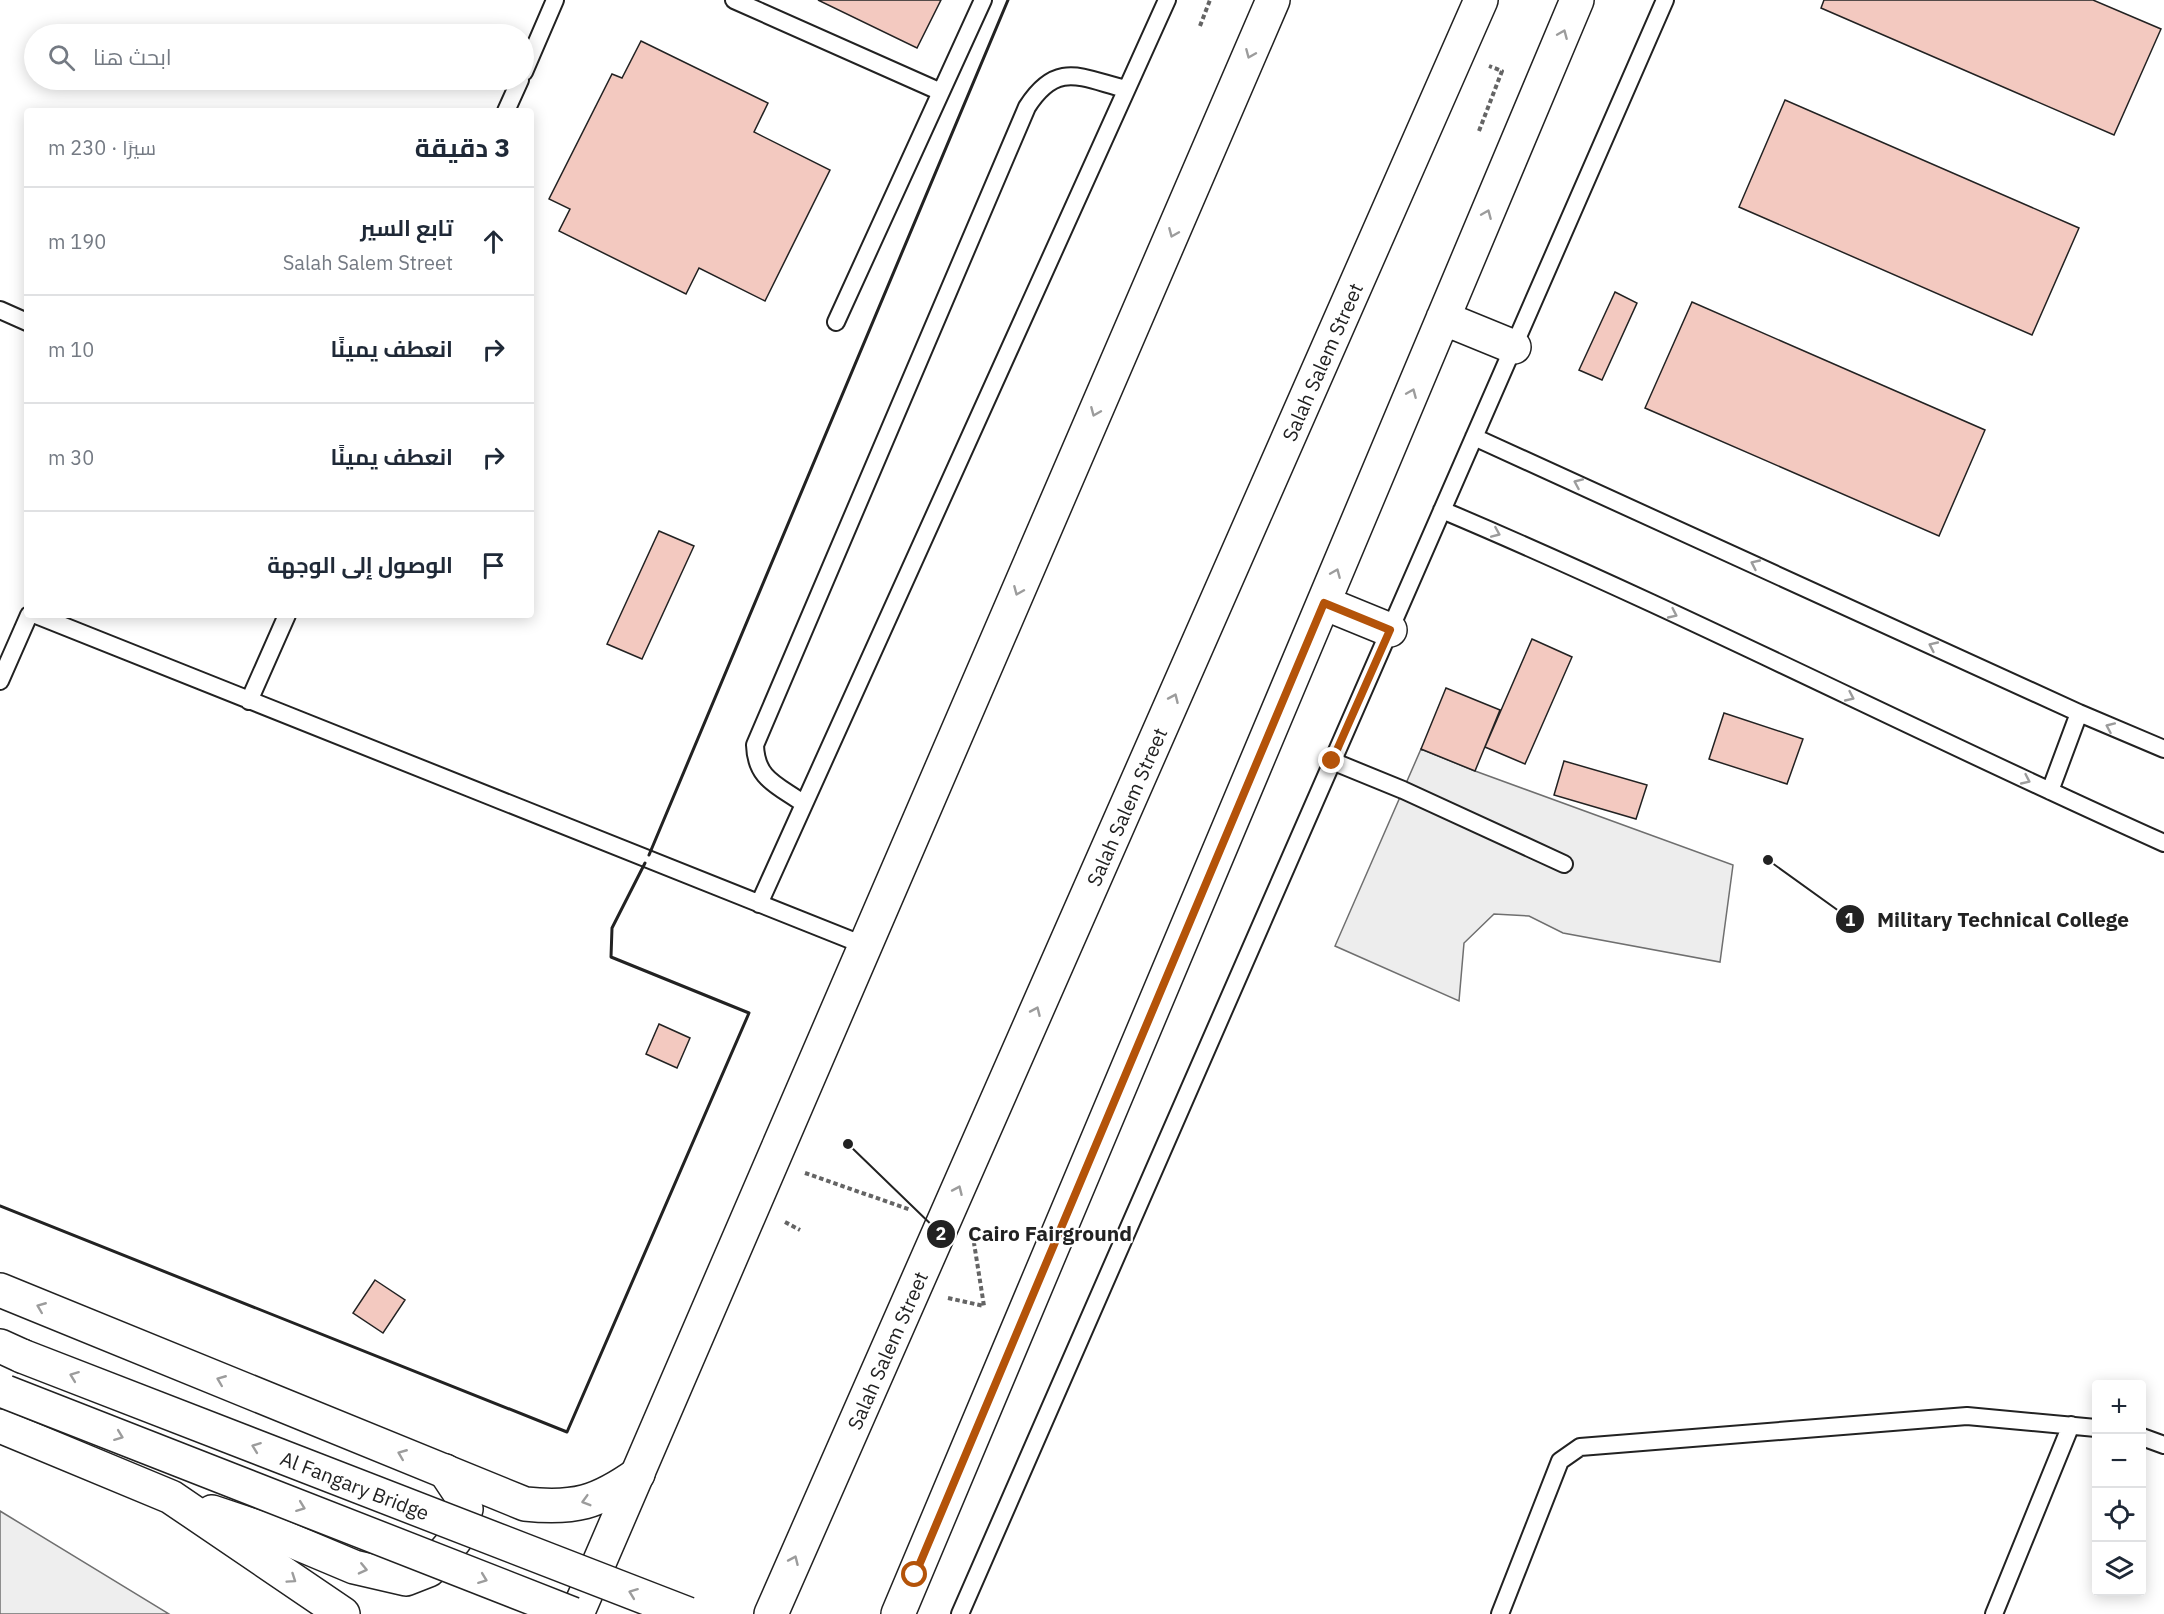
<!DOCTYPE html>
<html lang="ar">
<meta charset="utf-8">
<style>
body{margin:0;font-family:"IBM Plex Sans",Cairo,sans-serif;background:#f6f6f7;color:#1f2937;direction:rtl}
.controls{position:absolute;right:18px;bottom:18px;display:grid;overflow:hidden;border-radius:6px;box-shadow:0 3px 15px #0003}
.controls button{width:54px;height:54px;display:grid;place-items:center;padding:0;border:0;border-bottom:2px solid #e0e1e3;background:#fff;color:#1f2937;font:30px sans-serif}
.stop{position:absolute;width:18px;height:18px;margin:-14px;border:4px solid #b45309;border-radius:50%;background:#fff}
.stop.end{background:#b45309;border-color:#fff;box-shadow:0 2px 6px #0008}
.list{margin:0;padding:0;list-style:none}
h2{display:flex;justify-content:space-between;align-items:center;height:78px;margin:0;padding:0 24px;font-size:26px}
h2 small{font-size:20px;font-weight:400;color:#747a83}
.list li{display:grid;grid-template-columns:39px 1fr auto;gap:18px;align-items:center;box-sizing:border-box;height:108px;padding:0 24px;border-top:2px solid #e0e1e3}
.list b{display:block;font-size:22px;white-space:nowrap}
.list p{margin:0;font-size:20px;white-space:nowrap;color:#747a83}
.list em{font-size:20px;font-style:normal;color:#747a83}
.icon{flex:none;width:33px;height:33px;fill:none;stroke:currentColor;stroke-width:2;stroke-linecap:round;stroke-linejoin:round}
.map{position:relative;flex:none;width:2164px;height:1614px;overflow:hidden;direction:ltr}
.search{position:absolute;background:#fff;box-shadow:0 3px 15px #0003;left:24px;top:24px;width:510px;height:66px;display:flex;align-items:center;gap:15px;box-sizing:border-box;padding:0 21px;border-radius:33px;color:#747a83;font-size:22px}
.panel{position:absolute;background:#fff;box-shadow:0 3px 15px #0003;left:24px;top:108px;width:510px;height:510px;border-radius:6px;direction:rtl}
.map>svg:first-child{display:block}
</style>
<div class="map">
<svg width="2164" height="1614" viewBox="0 0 2164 1614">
<rect width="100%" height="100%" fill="#fff"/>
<path fill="#eee" stroke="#6f6f6f" stroke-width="1.5" d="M0 1511 169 1614H0Z"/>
<path fill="#ededed" stroke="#6f6f6f" stroke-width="1.5" d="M1421 749 1475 771 1733 865 1720 962 1563 933 1529 916 1494 914 1464 943 1459 1001 1335 946Z"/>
<path fill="#f3c9c0" stroke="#222" stroke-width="1.5" d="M818 0H941L917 48Z
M1824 0H2093L2161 29 2114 135 1821 8Z
M641 41 768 103 754 132 830 170 765 301 699 268 686 294 559 231 570 209 549 199 612 74 622 78Z
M1785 100 2079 228 2032 335 1739 207Z
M1615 292 1637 303 1602 380 1579 370Z
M1692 302 1985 430 1939 536 1645 408Z
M659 531 694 546 642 659 607 644Z
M1532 639 1572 657 1525 764 1485 747Z
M1446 688 1500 710 1475 771 1421 749Z
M1724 713 1803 739 1787 784 1709 759Z
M1564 761 1647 785 1636 819 1554 795Z
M659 1024 690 1038 677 1068 646 1054Z
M375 1280 405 1300 383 1333 353 1313Z"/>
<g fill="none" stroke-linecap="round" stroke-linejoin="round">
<g stroke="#222" stroke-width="20">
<path id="service" d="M734 0 941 92
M524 72 555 0
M506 111 520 80
M0 310 27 322
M836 322 983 0
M1474 437 2079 713 2164 749
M1442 510C1686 613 1922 735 2164 843
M36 615 866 946
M0 681 29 615
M249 701 287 615
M1332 761 1403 790 1564 864
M2050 791 2079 713
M804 804C778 785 756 780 755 745L1027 107C1057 60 1081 78 1126 89
M759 904 1167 0
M2142 1437 2164 1445
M960 1614 1665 0
M1500 1614 1560 1461 1580 1447 1967 1416 2096 1428
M1994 1614 2071 1425"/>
</g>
<g stroke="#222" stroke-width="36">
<path id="secondary" d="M1443 318 1514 347
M1324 603 1390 630
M0 1346 22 1356
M898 1614 1577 0"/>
</g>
<g stroke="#222" stroke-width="36">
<g id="trunk">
<path d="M0 1290 525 1504C575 1509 597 1503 638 1474"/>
<path d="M0 1426 171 1497 343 1614"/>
<path d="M212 1512 266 1530 354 1567 406 1579 429 1570 455 1540 466 1509 459 1492 445 1471"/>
<path d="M577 1614 1273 0"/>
<path id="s1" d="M771 1614 1481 0"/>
</g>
</g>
<path stroke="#646464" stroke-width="4" stroke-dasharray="4.5 3" stroke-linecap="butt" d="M1200 26 1210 0
M1479 131 1502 71 1489 66
M805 1173 911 1210
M785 1222 800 1230
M948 1298 984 1306 974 1243"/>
<use href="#service" stroke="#fff" stroke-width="16"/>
<use href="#secondary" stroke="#fff" stroke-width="33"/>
<use href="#trunk" stroke="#fff" stroke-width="33"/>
<g stroke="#222" stroke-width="36" stroke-linecap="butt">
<g id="secondary-bridge">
<path id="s2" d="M22 1356 688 1614"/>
<path d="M6 1392 573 1614"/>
</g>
</g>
<use href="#secondary-bridge" stroke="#fff" stroke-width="33"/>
<path stroke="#222" stroke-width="3" d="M649 855 1008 0
M0 1206 567 1432 749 1013 611 957 612 928 645 863"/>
</g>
<defs><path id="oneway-chevron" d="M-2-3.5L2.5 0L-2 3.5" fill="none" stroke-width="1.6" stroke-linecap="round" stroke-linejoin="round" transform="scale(1.5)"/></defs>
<g stroke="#9c9c9c">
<use href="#oneway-chevron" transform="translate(1563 34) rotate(-67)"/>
<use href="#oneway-chevron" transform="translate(1250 54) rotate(113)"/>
<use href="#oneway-chevron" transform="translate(1487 214) rotate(-67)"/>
<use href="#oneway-chevron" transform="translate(1173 233) rotate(113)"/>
<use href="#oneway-chevron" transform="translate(1412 393) rotate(-67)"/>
<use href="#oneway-chevron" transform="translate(1095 412) rotate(113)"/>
<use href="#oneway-chevron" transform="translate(1578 483) rotate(-156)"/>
<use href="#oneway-chevron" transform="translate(1496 533) rotate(23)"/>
<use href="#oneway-chevron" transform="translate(1755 564) rotate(-155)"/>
<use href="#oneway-chevron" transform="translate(1336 573) rotate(-67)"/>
<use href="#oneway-chevron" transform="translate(1018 591) rotate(113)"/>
<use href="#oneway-chevron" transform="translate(1673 614) rotate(25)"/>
<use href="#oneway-chevron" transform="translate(1933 646) rotate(-155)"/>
<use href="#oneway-chevron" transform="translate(1850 697) rotate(25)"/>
<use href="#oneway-chevron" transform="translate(1174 698) rotate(-66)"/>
<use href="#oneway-chevron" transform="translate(2110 727) rotate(-156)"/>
<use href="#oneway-chevron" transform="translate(2026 780) rotate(25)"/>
<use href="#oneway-chevron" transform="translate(1036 1011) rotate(-66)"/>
<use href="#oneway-chevron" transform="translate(958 1190) rotate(-66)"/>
<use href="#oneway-chevron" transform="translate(41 1307) rotate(-158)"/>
<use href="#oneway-chevron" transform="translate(74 1376) rotate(-159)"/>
<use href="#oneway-chevron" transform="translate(221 1380) rotate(-158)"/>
<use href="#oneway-chevron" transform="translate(119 1436) rotate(21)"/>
<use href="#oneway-chevron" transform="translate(256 1447) rotate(-159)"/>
<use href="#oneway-chevron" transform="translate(402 1454) rotate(-158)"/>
<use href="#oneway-chevron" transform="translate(586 1501) rotate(164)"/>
<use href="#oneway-chevron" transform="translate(301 1507) rotate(21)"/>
<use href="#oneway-chevron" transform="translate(794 1560) rotate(-66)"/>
<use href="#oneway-chevron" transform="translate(363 1569) rotate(13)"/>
<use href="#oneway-chevron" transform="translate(292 1579) rotate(34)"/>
<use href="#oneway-chevron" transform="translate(483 1579) rotate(21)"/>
<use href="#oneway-chevron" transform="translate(633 1593) rotate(-159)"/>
</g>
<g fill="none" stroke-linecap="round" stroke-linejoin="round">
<path stroke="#b45309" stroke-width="8" d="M915 1575 1324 603 1390 630 1332 761"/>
</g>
<g text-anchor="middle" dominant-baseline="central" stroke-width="4.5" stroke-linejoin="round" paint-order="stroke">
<g font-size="20" fill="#222" stroke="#fff">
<text stroke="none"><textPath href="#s1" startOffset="1368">Salah Salem Street</textPath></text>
<text stroke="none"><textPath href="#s1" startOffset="882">Salah Salem Street</textPath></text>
<text stroke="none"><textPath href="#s1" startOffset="288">Salah Salem Street</textPath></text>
<text stroke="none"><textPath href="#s2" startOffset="357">Al Fangary Bridge</textPath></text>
</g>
</g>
<path fill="none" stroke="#222" stroke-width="2" d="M1768 860L1850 919M848 1144L941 1234"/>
<g fill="#222" stroke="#fff" stroke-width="2">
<circle cx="1768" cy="860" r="6"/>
<circle cx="848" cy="1144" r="6"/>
<circle cx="1850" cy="919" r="15"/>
<circle cx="941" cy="1234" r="15"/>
</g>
<g font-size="18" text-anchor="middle" font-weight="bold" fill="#fff">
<text x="1850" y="926">1</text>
<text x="941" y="1240">2</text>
</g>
<g font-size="21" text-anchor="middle" font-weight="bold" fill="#222" stroke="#fff" stroke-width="4.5" stroke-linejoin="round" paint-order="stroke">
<text x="2003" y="927">Military Technical College</text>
<text x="1050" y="1241">Cairo Fairground</text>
</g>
</svg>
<div class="controls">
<button>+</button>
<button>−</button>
<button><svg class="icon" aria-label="locate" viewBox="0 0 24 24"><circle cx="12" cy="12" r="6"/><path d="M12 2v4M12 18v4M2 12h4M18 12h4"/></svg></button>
<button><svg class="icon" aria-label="layers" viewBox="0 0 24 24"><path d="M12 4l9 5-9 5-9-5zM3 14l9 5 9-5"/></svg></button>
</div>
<div class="stop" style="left:915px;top:1575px"></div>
<div class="stop end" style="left:1332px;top:761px"></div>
<div class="search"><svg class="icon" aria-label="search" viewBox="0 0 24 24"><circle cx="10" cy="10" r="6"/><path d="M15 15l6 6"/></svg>ابحث هنا</div>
<section class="panel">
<h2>3 دقيقة<small>سيرًا · 230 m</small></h2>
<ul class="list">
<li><svg class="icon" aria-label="ahead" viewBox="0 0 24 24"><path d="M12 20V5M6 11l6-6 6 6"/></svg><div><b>تابع السير</b><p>Salah Salem Street</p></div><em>190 m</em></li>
<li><svg class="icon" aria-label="right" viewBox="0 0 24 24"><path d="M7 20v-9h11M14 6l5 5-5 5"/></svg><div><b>انعطف يمينًا</b></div><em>10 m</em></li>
<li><svg class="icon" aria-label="right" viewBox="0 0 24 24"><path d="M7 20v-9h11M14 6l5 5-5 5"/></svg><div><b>انعطف يمينًا</b></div><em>30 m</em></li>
<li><svg class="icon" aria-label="arrive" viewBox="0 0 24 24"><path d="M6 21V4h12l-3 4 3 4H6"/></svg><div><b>الوصول إلى الوجهة</b></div></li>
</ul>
</section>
</div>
